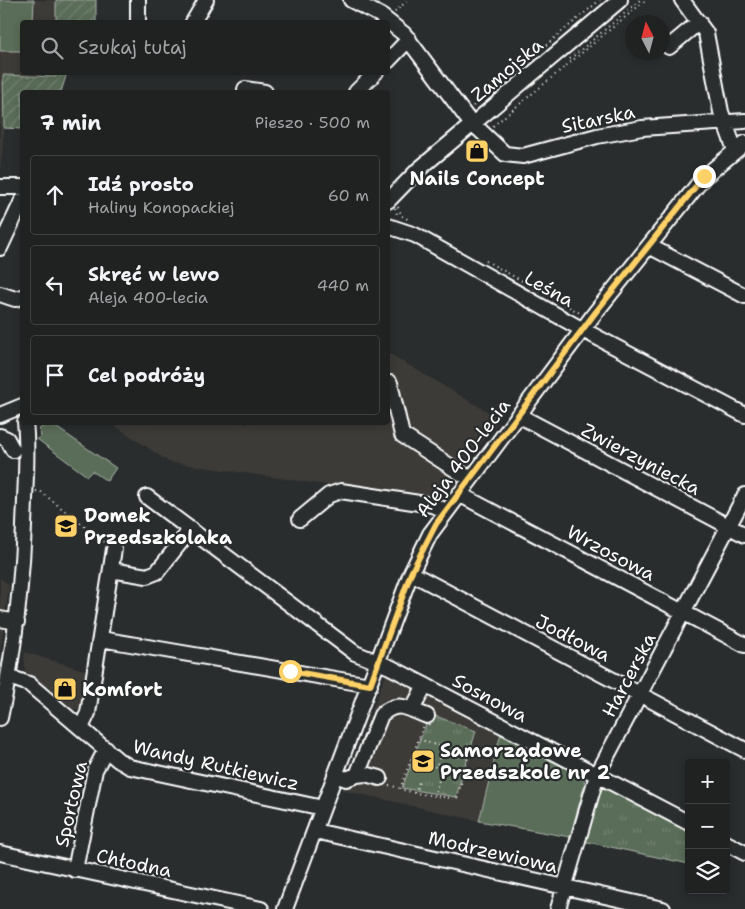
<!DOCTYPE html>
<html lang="pl">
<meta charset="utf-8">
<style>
body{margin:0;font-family:"Shantell Sans",sans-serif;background:#2d2f2f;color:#f1f3f6}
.controls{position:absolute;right:15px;bottom:15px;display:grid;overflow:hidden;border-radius:5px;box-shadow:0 2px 8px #0003}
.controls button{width:45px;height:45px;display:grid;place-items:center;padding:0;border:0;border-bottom:1px solid #3d3f40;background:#202222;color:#f1f3f6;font:25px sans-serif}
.compass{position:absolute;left:625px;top:15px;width:45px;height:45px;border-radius:50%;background:#202222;box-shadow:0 2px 8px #0003;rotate:354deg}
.stop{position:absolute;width:15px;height:15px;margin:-11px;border:4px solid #ffd166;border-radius:50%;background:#fff}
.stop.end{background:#ffd166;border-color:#fff;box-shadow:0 1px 5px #0008}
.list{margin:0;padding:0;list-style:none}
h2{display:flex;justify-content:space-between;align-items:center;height:65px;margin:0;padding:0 20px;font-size:21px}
h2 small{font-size:16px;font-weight:400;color:#a2a4a5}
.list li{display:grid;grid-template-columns:32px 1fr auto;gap:15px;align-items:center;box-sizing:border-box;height:80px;margin:0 10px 10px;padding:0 10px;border:1px solid #3d3f40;border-radius:5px}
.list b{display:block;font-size:19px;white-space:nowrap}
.list p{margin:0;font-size:16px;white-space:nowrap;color:#a2a4a5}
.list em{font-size:16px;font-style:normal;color:#a2a4a5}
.icon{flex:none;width:28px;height:28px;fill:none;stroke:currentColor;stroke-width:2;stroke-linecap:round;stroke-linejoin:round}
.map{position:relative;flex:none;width:745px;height:909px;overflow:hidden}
.search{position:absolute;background:#202222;box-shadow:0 2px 8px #0003;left:20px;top:20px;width:370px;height:55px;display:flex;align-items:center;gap:12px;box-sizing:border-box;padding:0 18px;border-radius:5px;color:#a2a4a5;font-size:19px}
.panel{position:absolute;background:#202222;box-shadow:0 2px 8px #0003;left:20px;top:90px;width:370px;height:335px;border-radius:5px}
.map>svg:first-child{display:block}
</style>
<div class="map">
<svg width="745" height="909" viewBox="0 0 745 909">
<defs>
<pattern id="park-tufts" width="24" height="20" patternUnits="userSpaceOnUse" patternTransform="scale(1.25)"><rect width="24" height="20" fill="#5a6d58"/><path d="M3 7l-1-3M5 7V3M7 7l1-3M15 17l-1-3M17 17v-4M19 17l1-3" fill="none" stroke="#738371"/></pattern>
<pattern id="garden-furrows" width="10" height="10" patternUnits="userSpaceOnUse" patternTransform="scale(1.25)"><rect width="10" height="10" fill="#5a6d58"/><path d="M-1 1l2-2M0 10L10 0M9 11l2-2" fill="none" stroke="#738371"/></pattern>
</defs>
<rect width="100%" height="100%" fill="#2a2d2e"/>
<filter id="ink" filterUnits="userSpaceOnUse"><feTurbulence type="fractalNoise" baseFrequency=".02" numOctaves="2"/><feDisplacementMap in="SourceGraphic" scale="10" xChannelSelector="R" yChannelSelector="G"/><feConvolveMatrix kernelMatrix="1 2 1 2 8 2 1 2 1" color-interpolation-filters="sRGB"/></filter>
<g filter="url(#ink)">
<path fill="#3d3a38" d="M0 0H56V22H22V72L56 73V77L3 76 4 128 0 176Z
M388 353 500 419 437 501 169 462 111 423 388 422Z
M0 578 9 585 0 652Z
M24 652 87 671 81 708 72 711 25 671Z
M392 674 501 733 479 821 342 790 385 676Z"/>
<path fill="#5a6d58" stroke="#acb6ac" d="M0 0H34L33 22H22V51H0Z
M50 423 116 468 107 481 92 471 87 476 37 439 41 436 39 429Z
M501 733 582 775 585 783 570 837 479 821Z"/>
<path fill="url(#park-tufts)" stroke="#acb6ac" d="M430 714 476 731 456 797 402 788Z
M608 785 689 828V864L583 841 597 789Z"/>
<path fill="url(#garden-furrows)" stroke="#acb6ac" d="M56 0H96V22H56Z
M56 73H67L61 92H22V129L4 128 3 75 56 77Z"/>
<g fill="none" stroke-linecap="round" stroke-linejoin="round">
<g stroke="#fff" stroke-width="18">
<path id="minor" d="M138 0V22
M351 0 380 15 404 34 467 118 505 154 523 156 597 136 642 128 745 121
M682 0 706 33 721 112 735 150
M193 22 206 0
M669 47 699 22
M388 61 409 39
M245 89 265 92
M356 92 376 72
M0 187H22
M388 201 418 170 620 0
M388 226 415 235 583 330 745 415
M649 246 745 296
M0 248 22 201
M0 294 15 299 22 297
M388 383H390L402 435 470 479
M0 415 22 406
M518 415 745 535
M0 436 7 439 13 450
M459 494 745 645
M147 497 355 653 390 667 689 823
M300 519 329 495 341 491 432 505 446 511
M111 570 147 576 157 572 191 529
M411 573 745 750
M0 619 17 622
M101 639 370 685
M9 677 29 684 118 760 130 767 323 808
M412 710 425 685
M0 718C16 646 23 573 25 499 26 474 28 447 25 422
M81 728 88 713 114 549
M335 775 346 779 357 775 381 715C398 699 408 709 427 716
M357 775 365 774 380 778
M315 831 663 909
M726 843 745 853
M0 853 261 909
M75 870 95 770 106 749
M285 909 411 573 430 534 595 313 704 177 745 143
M558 909 597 775 745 495"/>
</g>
<path stroke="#fff" stroke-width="2" stroke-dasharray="1 4" stroke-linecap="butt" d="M395 12 408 0
M570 59 640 0
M473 106 600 0
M493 126 646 0
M398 207 402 216
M395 208 398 217
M402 216 409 220
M486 261 580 313
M36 491 41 492 106 543
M419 739 443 748
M411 758 436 767 443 748 468 757 457 799 415 793 400 789 423 727
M389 785 399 788
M415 793 419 782
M434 796 440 777"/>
<use href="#minor" stroke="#2a2d2e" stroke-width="14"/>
</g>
</g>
<g fill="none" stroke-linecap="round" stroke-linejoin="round" filter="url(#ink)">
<path stroke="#ffd166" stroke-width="6" d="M290 671 370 685 411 573 436 524 595 313 704 176"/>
</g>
<defs>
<g id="shop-square" transform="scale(1.25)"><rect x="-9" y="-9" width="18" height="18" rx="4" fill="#ffd166" stroke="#2a2d2e"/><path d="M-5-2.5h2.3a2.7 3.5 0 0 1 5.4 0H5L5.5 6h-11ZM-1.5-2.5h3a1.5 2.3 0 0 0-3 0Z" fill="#111"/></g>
<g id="school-square" transform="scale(1.25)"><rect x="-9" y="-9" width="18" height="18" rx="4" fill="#ffd166" stroke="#2a2d2e"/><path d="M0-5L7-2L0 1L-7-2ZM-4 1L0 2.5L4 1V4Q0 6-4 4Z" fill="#111"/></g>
</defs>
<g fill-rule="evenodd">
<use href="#shop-square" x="477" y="151"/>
<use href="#school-square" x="66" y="526"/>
<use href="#shop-square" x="65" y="689"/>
<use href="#school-square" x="423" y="761"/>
</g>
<g text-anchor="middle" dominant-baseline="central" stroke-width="4.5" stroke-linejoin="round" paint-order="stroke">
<g font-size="19" fill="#fff" stroke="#2a2d2e">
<text transform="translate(507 70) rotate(-40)">Zamojska</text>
<text transform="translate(598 119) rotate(-12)">Sitarska</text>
<text transform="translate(549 289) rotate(29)">Leśna</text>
<text transform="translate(463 458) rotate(-53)">Aleja 400-lecia</text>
<text transform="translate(641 459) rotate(28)">Zwierzyniecka</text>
<text transform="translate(611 553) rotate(28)">Wrzosowa</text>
<text transform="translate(573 638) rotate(27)">Jodłowa</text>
<text transform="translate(629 675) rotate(-62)">Harcerska</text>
<text transform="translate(490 698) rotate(28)">Sosnowa</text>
<text transform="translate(216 765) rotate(13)">Wandy Rutkiewicz</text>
<text transform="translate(71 804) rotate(-77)">Sportowa</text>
<text transform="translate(493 852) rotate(13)">Modrzewiowa</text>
<text transform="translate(134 863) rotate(12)">Chłodna</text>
</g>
<g font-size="19" font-weight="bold" fill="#fff" stroke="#2a2d2e" text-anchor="start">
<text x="477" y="178" text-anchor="middle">Nails Concept</text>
<text x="84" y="515">Domek<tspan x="84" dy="22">Przedszkolaka</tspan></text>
<text x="82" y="689">Komfort</text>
<text x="440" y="750">Samorządowe<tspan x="440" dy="22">Przedszkole nr 2</tspan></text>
</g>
</g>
</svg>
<div class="controls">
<button>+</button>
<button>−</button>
<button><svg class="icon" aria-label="layers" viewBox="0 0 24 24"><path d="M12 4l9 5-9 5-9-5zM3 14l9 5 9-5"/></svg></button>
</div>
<svg class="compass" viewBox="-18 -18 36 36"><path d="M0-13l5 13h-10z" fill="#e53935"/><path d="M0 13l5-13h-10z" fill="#a2a4a5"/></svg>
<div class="stop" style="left:290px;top:671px"></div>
<div class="stop end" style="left:704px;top:176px"></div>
<div class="search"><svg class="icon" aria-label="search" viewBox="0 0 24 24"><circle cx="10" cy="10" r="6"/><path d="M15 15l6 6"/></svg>Szukaj tutaj</div>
<section class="panel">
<h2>7 min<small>Pieszo · 500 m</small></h2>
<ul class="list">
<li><svg class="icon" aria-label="ahead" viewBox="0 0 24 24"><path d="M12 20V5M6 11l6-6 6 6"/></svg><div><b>Idź prosto</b><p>Haliny Konopackiej</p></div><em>60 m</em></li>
<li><svg class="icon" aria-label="left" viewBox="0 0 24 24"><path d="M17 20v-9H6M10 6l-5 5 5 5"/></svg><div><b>Skręć w lewo</b><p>Aleja 400-lecia</p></div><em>440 m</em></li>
<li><svg class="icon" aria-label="arrive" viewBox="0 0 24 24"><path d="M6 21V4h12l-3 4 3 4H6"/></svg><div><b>Cel podróży</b></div></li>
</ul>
</section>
</div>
